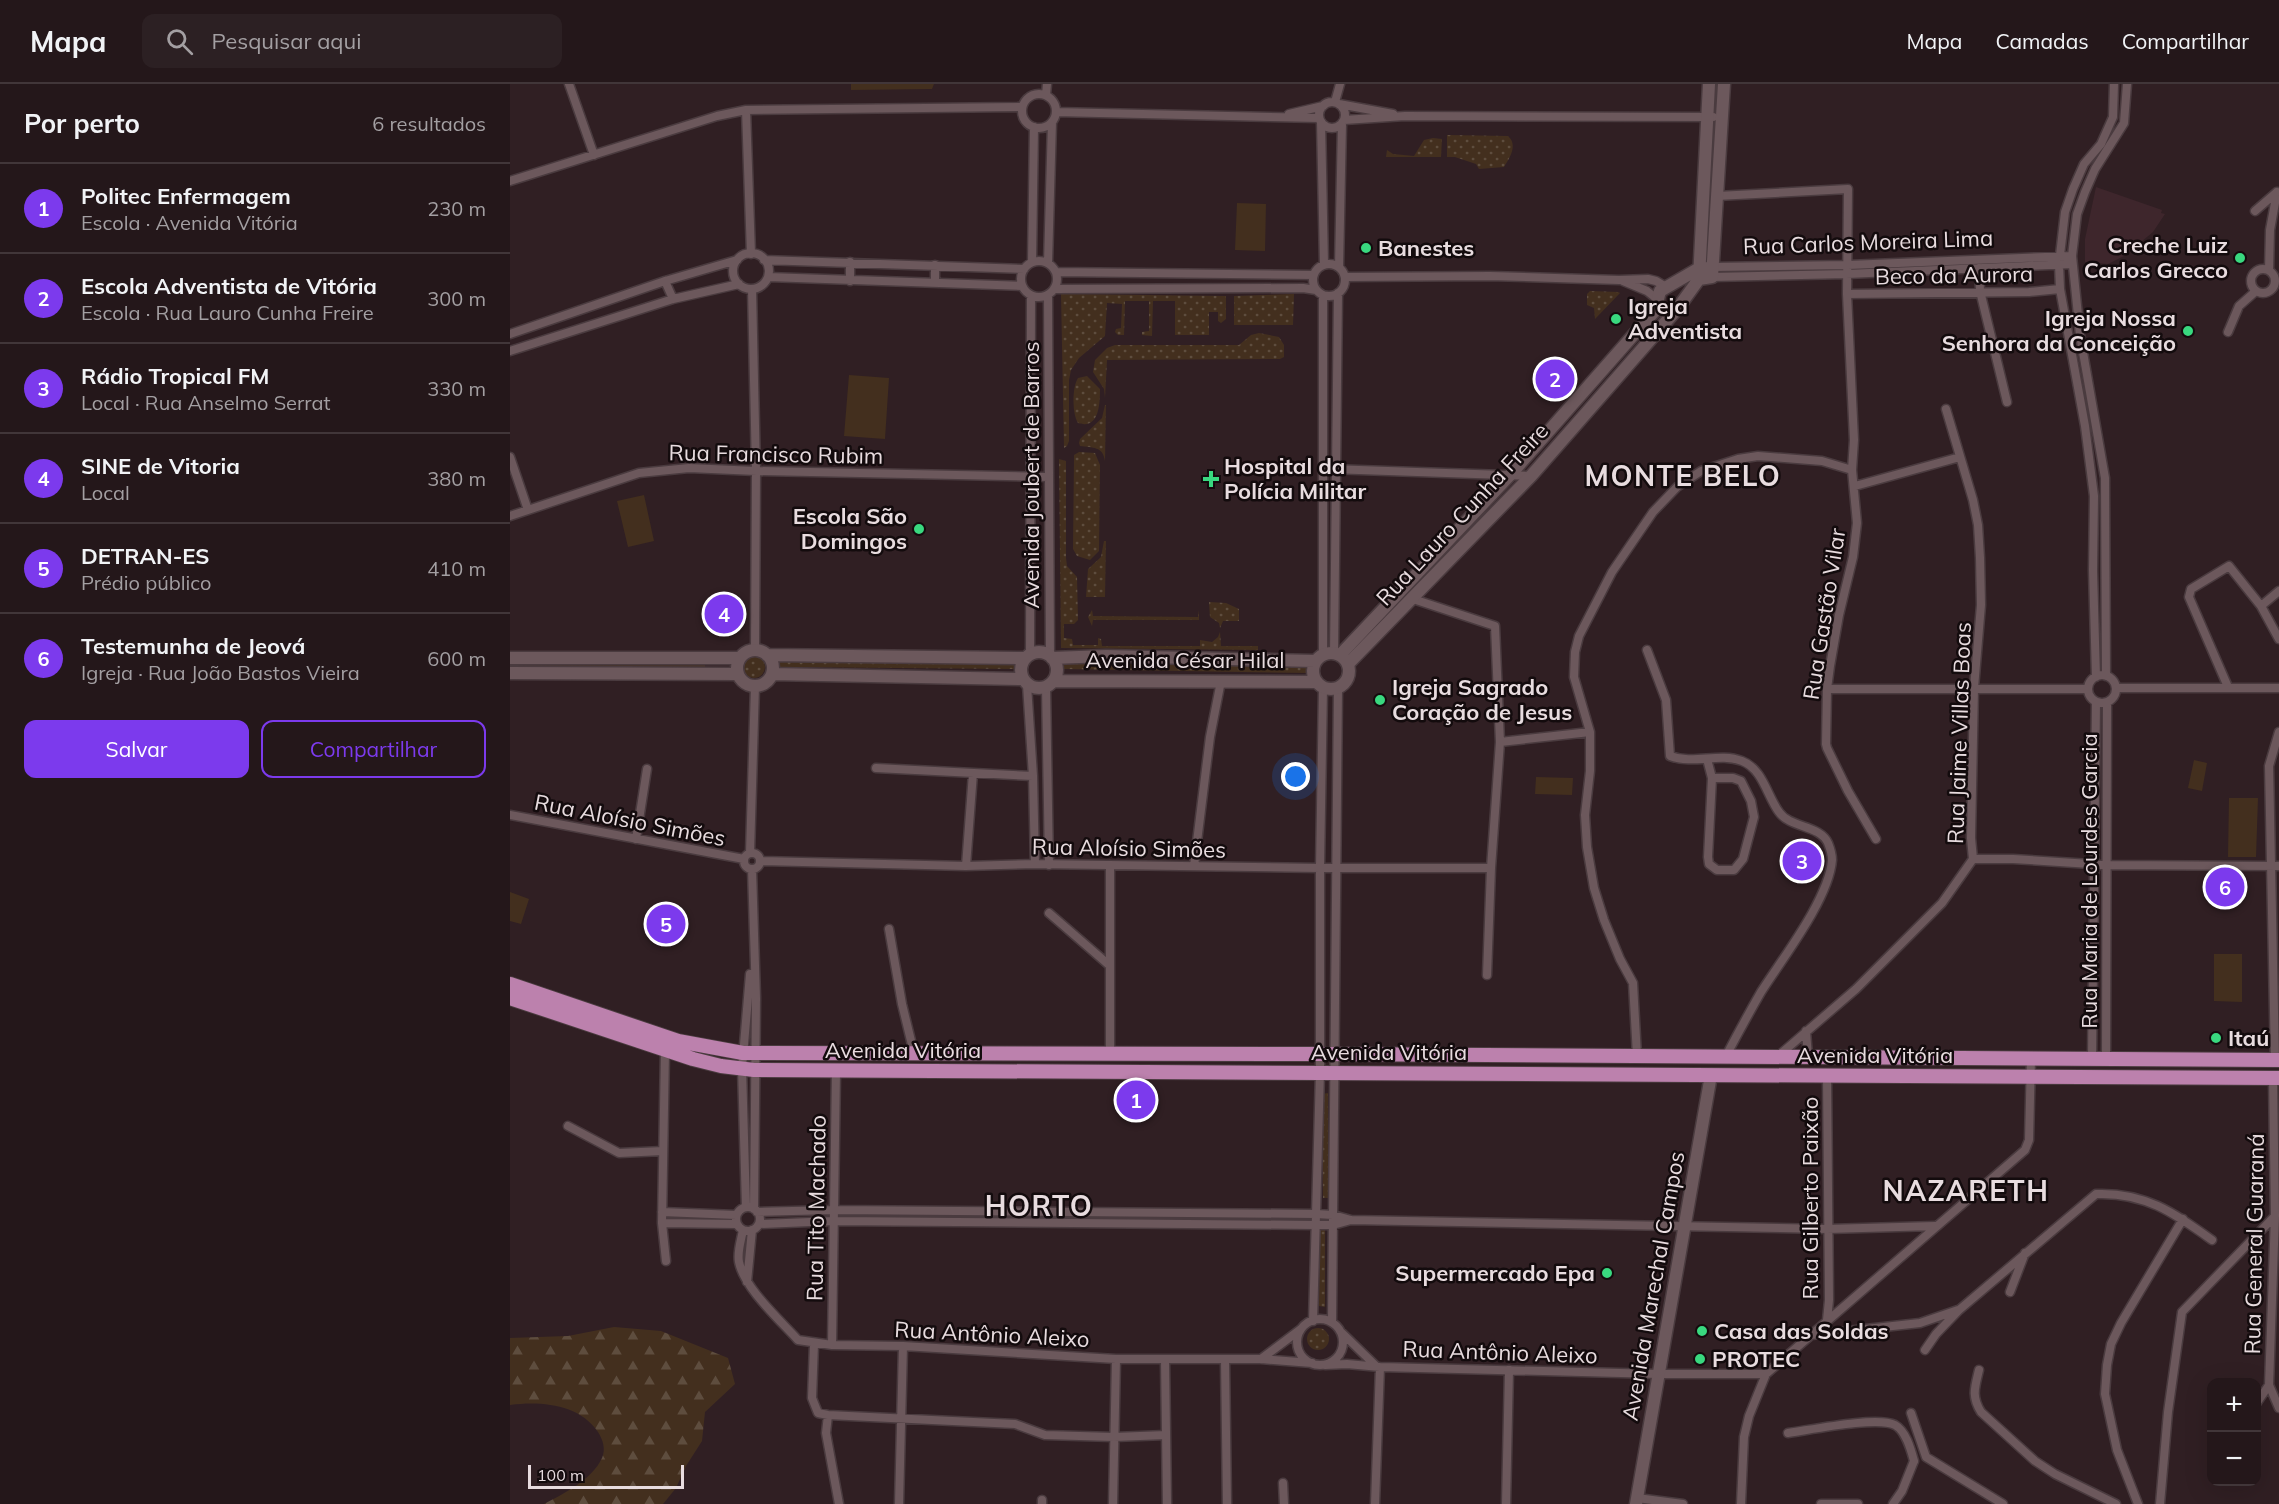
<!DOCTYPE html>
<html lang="pt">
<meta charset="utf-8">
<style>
body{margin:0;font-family:Mulish,sans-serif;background:#2c2023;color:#f1f3f6}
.controls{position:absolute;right:18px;bottom:18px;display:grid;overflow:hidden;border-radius:12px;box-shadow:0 6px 24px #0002}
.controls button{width:54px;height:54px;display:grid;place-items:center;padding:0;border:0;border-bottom:2px solid #413639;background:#24171a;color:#f1f3f6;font:30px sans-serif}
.scale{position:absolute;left:18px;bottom:15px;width:156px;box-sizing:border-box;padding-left:6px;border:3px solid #e8dcdf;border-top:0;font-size:16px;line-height:21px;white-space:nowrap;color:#e8dcdf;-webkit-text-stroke:4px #130b0d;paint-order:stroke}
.you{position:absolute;left:786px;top:693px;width:21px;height:21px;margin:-15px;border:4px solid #fff;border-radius:50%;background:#1a73e8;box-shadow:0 0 0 9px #1a73e833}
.badge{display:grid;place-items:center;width:39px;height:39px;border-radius:50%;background:#7c3aed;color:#fff;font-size:20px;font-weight:700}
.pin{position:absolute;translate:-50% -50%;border:3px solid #fff;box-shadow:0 2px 6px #0006}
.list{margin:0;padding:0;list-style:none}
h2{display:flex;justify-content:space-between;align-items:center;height:78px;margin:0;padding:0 24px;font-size:26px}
h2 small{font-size:20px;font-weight:400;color:#a39fa2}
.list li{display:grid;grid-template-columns:39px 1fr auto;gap:18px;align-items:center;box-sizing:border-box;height:90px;padding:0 24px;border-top:2px solid #413639}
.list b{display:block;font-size:22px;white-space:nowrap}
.list p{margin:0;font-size:20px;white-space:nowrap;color:#a39fa2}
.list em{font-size:20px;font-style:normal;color:#a39fa2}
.actions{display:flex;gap:12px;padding:18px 24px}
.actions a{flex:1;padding:14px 0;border:2px solid #7c3aed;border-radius:12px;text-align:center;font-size:21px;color:#7c3aed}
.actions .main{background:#7c3aed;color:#fff}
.icon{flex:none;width:33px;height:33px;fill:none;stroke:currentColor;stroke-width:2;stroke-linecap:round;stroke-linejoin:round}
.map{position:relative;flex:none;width:1769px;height:1420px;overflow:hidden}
header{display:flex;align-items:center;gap:36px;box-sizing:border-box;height:84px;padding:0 30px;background:#24171a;border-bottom:2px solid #413639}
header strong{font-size:28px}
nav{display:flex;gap:33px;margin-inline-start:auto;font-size:21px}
.search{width:420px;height:54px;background:#2c2023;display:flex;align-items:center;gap:15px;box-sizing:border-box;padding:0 21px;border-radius:12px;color:#a39fa2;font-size:22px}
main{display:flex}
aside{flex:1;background:#24171a}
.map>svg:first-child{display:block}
</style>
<header>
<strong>Mapa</strong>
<div class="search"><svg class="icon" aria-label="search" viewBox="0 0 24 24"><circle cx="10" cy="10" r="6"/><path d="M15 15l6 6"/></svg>Pesquisar aqui</div>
<nav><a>Mapa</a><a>Camadas</a><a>Compartilhar</a></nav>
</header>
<main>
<aside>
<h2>Por perto<small>6 resultados</small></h2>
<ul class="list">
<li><span class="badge">1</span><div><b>Politec Enfermagem</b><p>Escola · Avenida Vitória</p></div><em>230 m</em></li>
<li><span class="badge">2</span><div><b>Escola Adventista de Vitória</b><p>Escola · Rua Lauro Cunha Freire</p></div><em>300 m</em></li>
<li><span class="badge">3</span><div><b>Rádio Tropical FM</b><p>Local · Rua Anselmo Serrat</p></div><em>330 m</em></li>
<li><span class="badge">4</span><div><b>SINE de Vitoria</b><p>Local</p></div><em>380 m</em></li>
<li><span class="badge">5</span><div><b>DETRAN-ES</b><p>Prédio público</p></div><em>410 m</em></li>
<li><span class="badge">6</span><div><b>Testemunha de Jeová</b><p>Igreja · Rua João Bastos Vieira</p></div><em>600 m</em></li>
</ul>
<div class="actions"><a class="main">Salvar</a><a>Compartilhar</a></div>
</aside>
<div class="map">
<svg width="1769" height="1420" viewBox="0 0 1769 1420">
<defs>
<pattern id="forest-firs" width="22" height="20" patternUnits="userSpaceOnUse" patternTransform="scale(1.5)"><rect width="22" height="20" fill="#432f1e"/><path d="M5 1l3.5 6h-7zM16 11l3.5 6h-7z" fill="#5e4d3e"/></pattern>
<pattern id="garden-dots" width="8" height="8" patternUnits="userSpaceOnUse" patternTransform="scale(1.5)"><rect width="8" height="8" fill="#432f1e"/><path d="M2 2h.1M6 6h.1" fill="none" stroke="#5e4d3e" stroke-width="1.8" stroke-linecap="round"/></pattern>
</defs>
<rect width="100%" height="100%" fill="#301f23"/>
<path fill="#3e262c" d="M1586 103 1652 126 1651 129 1655 130 1643 148 1614 172 1598 180 1575 178V155Z"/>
<path fill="url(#forest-firs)" d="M104 1243 151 1247 218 1274 225 1300 195 1328 192 1357 176 1382 166 1404 153 1420H34C53 1410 82 1396 92 1374 96 1365 93 1356 88 1348 69 1320 31 1317 0 1321V1254L58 1252Z"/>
<path fill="url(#garden-dots)" d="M937 51 998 52C1008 61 1000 73 994 83L969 85 966 80 945 73H937Z
M923 54 932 55 931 73H876L877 66 883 70 904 72 914 56Z
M1080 207 1108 208 1110 209 1085 235 1084 224 1077 221V210Z
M551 210 716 212V235L711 239 708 237V228H699V251H665V217H643L642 252 632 251V248L639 247V217H615L614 251H608L605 248 606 245 611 244 612 220 597 219 595 252 569 274 561 286 559 296V357L557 362 554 364Z
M784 210 783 241H724V212Z
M749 249 769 253 774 261V273L770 275 597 276 595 314 594 305 583 288 585 276 597 264 605 261H729L741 251Z
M577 292 590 305C590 320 589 346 568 339 562 330 562 303 568 294Z
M595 321H596L595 377C593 362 583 364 570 362L569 359 570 355 592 334Z
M569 368 585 369 590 381 589 467 580 476 567 472 563 465 564 375V371Z
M549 375 556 377V474L557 482 567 493 568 536 564 540H554V554L562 555 563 561H588V554L591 555 592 562H690V556L702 558 708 553 710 548 711 562H748V566L551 564Z
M594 457H596L595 513H576L578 485 591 473Z
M699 518 716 519 729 525V537H713L710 544 709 539 700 533Z
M582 526 583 532 688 533 689 526V543V536H583L582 542 578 533Z
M233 583a11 11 0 1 1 22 0a11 11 0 1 1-22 0Z
M0 575H195V583L0 582Z
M270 575 504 577V585L270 583Z
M553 577 798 580V589L553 585Z
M818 1009V1114H813L812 1010Z
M810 1146H815V1223L809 1222Z
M797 1255a11 11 0 1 1 22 0a11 11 0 1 1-22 0Z"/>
<path fill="#432f1e" d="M341 0H424L422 5 341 6Z
M727 119 756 120 755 167 725 166Z
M339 291 379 294 375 355 334 352Z
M134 411 144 457 118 463 107 417Z
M1684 676 1697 679 1692 707 1678 704Z
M1026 693 1063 694 1062 711 1025 710Z
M1719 714H1748L1746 773H1718Z
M0 808 19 815 11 840 0 837Z
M1704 870H1732V918L1704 917Z"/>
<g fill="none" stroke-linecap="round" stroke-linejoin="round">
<g stroke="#4a3b3f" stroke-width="11">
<path id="street" d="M59 0 84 71
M512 27a17 17 0 1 1 34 0a17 17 0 1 1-34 0Z
M536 11 537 0
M809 31a13 13 0 1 1 26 0a13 13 0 1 1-26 0Z
M825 18 830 0
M829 20 883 30
M236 26 241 170
M546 28 809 34
M779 30 813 22
M834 36 895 32 1203 33
M811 38 814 180
M0 97 207 32 236 26 512 23
M1207 112 1338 105 1337 210 1344 356 1342 386 1347 439 1343 473 1329 531 1320 582 1317 605 1316 660 1317 664 1338 707 1366 755
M1745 127 1767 108
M223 187a18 18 0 1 1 36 0a18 18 0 1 1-36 0Z
M254 176 514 185
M511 195a18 18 0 1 1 36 0a18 18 0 1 1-36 0Z
M340 178V197
M522 178 524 43
M538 179 542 38
M803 196a16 16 0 1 1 32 0a16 16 0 1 1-32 0Z
M425 181V199
M829 183 832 40
M1202 183 1338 181 1562 172
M1469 184 1470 207 1497 318
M1741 197a12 12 0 1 1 24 0a12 12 0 1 1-24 0Z
M1759 186 1760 146 1767 108
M546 188 803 191
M258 193 512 202
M835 193 980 192 1109 196 1138 195 1146 197 1156 203
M1202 193 1337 190 1562 180
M155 197 163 215
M1113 197 1137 207 1147 215
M242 205 246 387 245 566
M544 205 793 204 806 206
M1337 210 1519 208 1550 205
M538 211 540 571
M1718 248 1729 222 1746 207
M0 250 155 197 227 176
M0 267 163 215 229 200
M0 373 18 426
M820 385 1021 392
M1345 402 1450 373
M0 432 129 389 179 384 246 387 539 393
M1751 522 1769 507
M1137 566 1156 616 1160 672C1184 681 1209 668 1232 677 1253 685 1257 712 1269 728 1280 744 1310 741 1318 759 1320 764 1322 772 1322 776 1319 815 1272 875 1251 908 1239 929 1227 951 1216 972
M824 569 828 209
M520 570 521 212
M813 570V211
M1578 605a14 14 0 1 1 28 0a14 14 0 1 1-28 0Z
M1596 592 1595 394 1570 251 1562 172 1567 130 1575 108 1585 85 1614 39 1617 0
M1586 593 1583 487 1584 412 1575 342 1550 205 1549 180 1555 128 1563 105 1574 80 1591 60 1603 33 1604 0
M517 601 523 692 525 780
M536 603 539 781
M1718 603 1679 513 1681 505 1719 482 1751 522 1769 555
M1606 604H1769
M1317 605H1578
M990 658 1080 648
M1197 675 1202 694 1198 773 1199 780 1207 786H1224L1233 775 1244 733 1241 717 1231 697 1223 694H1202
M366 684 523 692
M0 731 234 775
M126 755 137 685
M234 777a8 8 0 1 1 16 0a8 8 0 1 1-16 0Z
M240 769 245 602
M1463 775H1503L1596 781 1769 782
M251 777 456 782 525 780 810 784H981L990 658 985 542 900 514
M456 782 463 689
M684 782 700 653 711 597
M242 785 246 914 244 1125
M539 829 599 881
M379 845 392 920 404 969
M977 891 981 784
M1296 947 1298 973
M155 967 152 1139 156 1177
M600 969V781
M1127 972 1123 899 1110 875 1094 836 1084 804 1077 763 1075 731 1080 687V648L1064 593 1065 568 1069 552 1102 488 1143 428 1167 403 1191 387 1228 375 1248 372 1312 377 1342 386
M1267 973 1346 905 1432 819 1463 775 1461 754 1464 604 1471 521 1470 474 1468 441 1463 416 1436 325
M1582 975 1586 618
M1596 975 1597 618
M1765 976 1759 682 1769 648
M1317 992 1319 1216 1317 1236
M1763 994 1765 1132 1759 1301 1769 1324
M58 1042 109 1069 153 1067
M236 1123 232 984 240 890
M226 1135a12 12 0 1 1 24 0a12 12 0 1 1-24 0Z
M152 1128 226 1131
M247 1128 324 1126 806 1130 823 1131 841 1136 1317 1145 1425 1142
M152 1139 227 1140
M249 1140 324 1137 806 1141H823L841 1136
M233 1146C231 1157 227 1168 229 1178 234 1204 270 1236 288 1256L322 1261 393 1262 606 1275H751L802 1279
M237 1198 242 1146
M1500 1208 1515 1169
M787 1258a23 23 0 1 1 46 0a23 23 0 1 1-46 0Z
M803 1237 810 988V784L813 603
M822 1238 828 603
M832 1249 866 1282
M1301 1251 1410 1239 1448 1226
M304 1260 302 1314 308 1329 318 1331 505 1340 535 1351 604 1353 656 1351
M322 1261 326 987
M1415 1266 1426 1250 1449 1226 1586 1110C1635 1108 1664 1129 1702 1156
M751 1275 791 1245
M655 1276 657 1420
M715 1276 717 1420
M815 1281 837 1280 870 1283 1149 1290H1256
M1469 1286C1465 1303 1461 1312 1471 1328L1525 1377 1545 1390 1606 1420
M1746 1320 1759 1301
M1401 1329 1416 1373 1493 1420
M318 1331 316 1349 329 1420
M1278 1349C1300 1346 1367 1332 1385 1341 1396 1347 1401 1366 1404 1377
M773 1399 774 1420
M1127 1414 1173 1420
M389 1420 393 1262
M532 1420V1416
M603 1420 606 1275
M865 1420 870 1283
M996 1420 999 1286
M1231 1420 1234 1353 1239 1332 1256 1290 1515 1066 1519 1056 1521 974
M1311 1420H1348
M1383 1420 1392 1407 1404 1377
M1628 1420 1607 1366 1595 1310 1597 1281 1601 1260 1611 1239 1673 1135
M1650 1420 1658 1328 1672 1228 1765 1132"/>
</g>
<g stroke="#4a3b3f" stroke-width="15">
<path id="secondary" d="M1189 195 1199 0
M1155 227 1147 219 1150 207 1188 185 1195 184
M227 584a18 18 0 1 1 36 0a18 18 0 1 1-36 0Z
M511 586a18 18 0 1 1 36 0a18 18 0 1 1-36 0Z
M803 587a18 18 0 1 1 36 0a18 18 0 1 1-36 0Z
M257 571 515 574
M830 571 1001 390 1149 222
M0 574H230
M542 574 596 572 805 577
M838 580 1021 392 1168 224 1189 195 1202 193 1214 0
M0 589 228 590
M262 590 512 595
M544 597 807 598
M1126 1420 1201 991"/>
</g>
<g stroke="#4a3b3f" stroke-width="16">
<path id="primary" d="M0 900 168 957 233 969 810 970 1769 976
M0 914 183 975 211 982 244 986 1769 994"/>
</g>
<use href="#street" stroke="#6c585c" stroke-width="8"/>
<use href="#secondary" stroke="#6c585c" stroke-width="12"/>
<use href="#primary" stroke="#bc81ad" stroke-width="14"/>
</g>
<g fill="#39d87f" stroke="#130b0d" stroke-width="2">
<circle cx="856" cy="164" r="6"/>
<circle cx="1730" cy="174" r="6"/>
<circle cx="1106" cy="235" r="6"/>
<circle cx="1678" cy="247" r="6"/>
<path d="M698 386h6v6h6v6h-6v6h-6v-6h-6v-6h6z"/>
<circle cx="409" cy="445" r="6"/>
<circle cx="870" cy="616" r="6"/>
<circle cx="1706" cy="954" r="6"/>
<circle cx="1097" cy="1189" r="6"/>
<circle cx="1192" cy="1247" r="6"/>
<circle cx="1190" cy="1275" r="6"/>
</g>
<g text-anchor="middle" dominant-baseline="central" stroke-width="5" stroke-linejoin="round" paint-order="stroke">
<g font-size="22" fill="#e8dcdf" stroke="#130b0d">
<text transform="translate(1358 158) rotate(-2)">Rua Carlos Moreira Lima</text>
<text transform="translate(1444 191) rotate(-1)">Beco da Aurora</text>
<text transform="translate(266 370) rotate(1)">Rua Francisco Rubim</text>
<text transform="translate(521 391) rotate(-90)">Avenida Joubert de Barros</text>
<text transform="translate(952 430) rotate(-47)">Rua Lauro Cunha Freire</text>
<text transform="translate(1314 530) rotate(-81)">Rua Gastão Vilar</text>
<text x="675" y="576">Avenida César Hilal</text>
<text transform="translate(1449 649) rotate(-88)">Rua Jaime Villas Boas</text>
<text transform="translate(120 736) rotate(11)">Rua Aloísio Simões</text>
<text transform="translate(619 764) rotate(1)">Rua Aloísio Simões</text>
<text transform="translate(1579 797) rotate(-90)">Rua Maria de Lourdes Garcia</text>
<text x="393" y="966">Avenida Vitória</text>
<text x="879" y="968">Avenida Vitória</text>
<text x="1365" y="971">Avenida Vitória</text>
<text transform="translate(1300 1114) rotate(-90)">Rua Gilberto Paixão</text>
<text transform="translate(306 1124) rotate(-89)">Rua Tito Machado</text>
<text transform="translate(1744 1160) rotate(-89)">Rua General Guaraná</text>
<text transform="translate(1143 1202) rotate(-80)">Avenida Marechal Campos</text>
<text transform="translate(482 1250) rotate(3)">Rua Antônio Aleixo</text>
<text transform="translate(990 1268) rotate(2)">Rua Antônio Aleixo</text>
</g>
<g font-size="22" font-weight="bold" fill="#e8dcdf" stroke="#130b0d" text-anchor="start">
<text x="1718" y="161" text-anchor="end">Creche Luiz<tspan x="1718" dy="25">Carlos Grecco</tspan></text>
<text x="868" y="164">Banestes</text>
<text x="1118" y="222">Igreja<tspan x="1118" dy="25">Adventista</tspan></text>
<text x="1666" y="234" text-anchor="end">Igreja Nossa<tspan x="1666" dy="25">Senhora da Conceição</tspan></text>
<text x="714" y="382">Hospital da<tspan x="714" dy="25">Polícia Militar</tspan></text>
<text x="397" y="432" text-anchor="end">Escola São<tspan x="397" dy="25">Domingos</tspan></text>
<text x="882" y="603">Igreja Sagrado<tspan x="882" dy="25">Coração de Jesus</tspan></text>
<text x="1718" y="954">Itaú</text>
<text x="1085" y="1189" text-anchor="end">Supermercado Epa</text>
<text x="1204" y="1247">Casa das Soldas</text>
<text x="1202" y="1275">PROTEC</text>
</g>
<g font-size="28" font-weight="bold" letter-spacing="1.5" fill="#e8dcdf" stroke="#130b0d">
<text x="1173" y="391">MONTE BELO</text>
<text x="1456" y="1106">NAZARETH</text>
<text x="529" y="1121">HORTO</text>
</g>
</g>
</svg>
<div class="controls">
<button>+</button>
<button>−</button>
</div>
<div class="scale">100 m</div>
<div class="you"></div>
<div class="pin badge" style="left:626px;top:1016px">1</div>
<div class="pin badge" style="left:1045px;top:295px">2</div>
<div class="pin badge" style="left:1292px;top:777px">3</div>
<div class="pin badge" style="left:214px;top:530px">4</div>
<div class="pin badge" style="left:156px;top:840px">5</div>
<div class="pin badge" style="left:1715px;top:803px">6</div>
</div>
</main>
